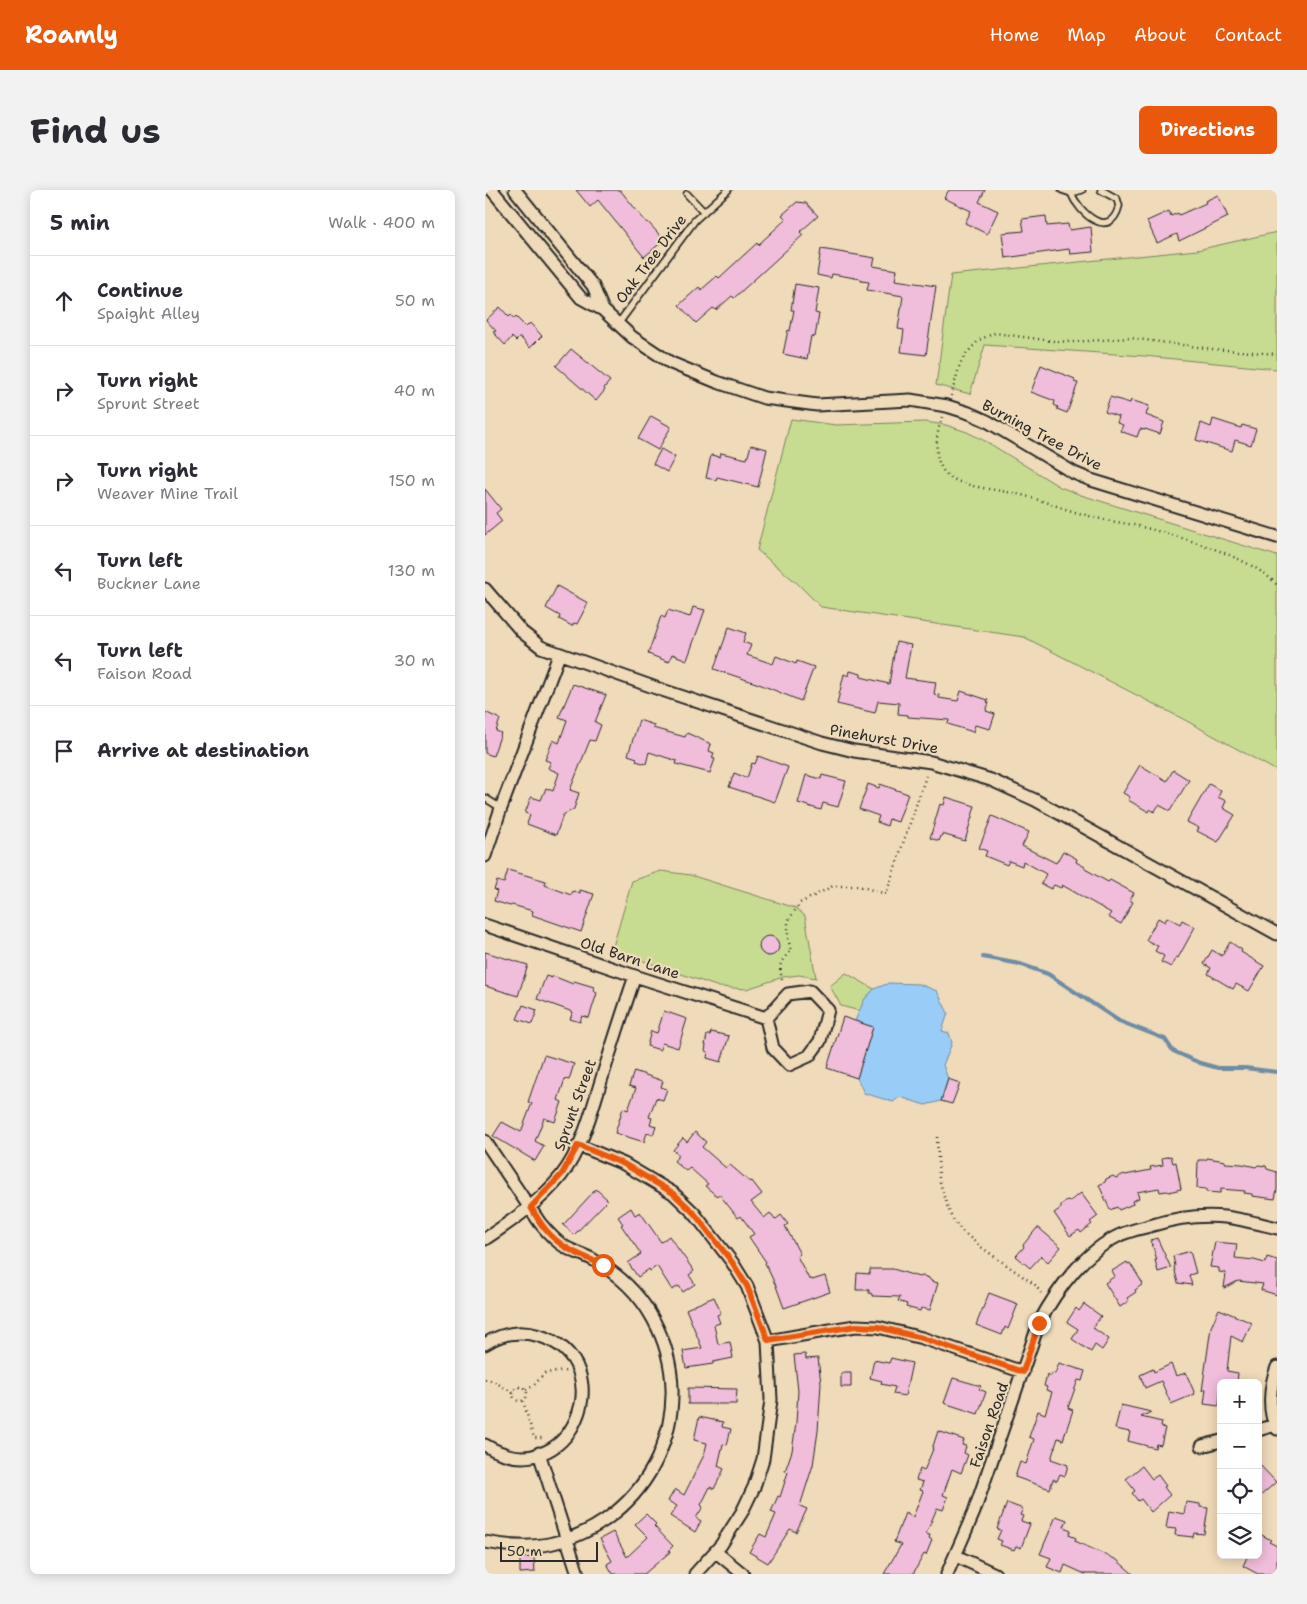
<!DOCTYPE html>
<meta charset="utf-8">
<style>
body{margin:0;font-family:"Shantell Sans",sans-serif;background:#f2f2f3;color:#2b2b33}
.controls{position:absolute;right:15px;bottom:15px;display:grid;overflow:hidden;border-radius:8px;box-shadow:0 2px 12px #0003}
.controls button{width:45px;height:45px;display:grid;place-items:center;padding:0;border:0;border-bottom:1px solid #e1e1e2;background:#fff;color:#2b2b33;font:25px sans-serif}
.scale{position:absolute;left:15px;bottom:12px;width:98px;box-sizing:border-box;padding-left:5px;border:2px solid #2b2b2b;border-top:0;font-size:14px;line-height:18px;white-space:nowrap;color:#2b2b2b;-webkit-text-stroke:4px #efdab9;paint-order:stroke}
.stop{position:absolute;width:15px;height:15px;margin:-11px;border:4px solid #ea580c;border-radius:50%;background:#fff}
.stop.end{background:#ea580c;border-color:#fff;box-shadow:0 1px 5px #0008}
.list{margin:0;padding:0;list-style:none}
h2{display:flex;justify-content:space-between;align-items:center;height:65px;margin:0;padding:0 20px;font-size:21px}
h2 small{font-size:16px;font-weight:400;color:#7c7c81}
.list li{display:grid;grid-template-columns:32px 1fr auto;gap:15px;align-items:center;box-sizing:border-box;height:90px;padding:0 20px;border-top:1px solid #e1e1e2}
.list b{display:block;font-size:19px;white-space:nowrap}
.list p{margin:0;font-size:16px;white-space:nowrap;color:#7c7c81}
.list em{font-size:16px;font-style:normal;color:#7c7c81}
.icon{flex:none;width:28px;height:28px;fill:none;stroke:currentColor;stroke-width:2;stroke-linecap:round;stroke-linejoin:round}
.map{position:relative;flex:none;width:792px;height:1384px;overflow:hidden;border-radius:8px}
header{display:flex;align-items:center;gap:30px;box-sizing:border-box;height:70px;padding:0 25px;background:#ea580c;color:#fff}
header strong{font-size:24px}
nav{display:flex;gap:28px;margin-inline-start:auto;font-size:18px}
.intro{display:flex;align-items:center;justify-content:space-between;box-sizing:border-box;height:120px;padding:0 30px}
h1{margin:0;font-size:35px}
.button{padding:12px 22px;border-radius:8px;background:#ea580c;color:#fff;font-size:18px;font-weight:700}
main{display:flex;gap:30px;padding:0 30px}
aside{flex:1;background:#fff;border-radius:8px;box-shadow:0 2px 12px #0003}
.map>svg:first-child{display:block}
</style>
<header>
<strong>Roamly</strong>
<nav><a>Home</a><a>Map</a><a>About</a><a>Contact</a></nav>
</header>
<div class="intro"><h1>Find us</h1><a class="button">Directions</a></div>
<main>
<aside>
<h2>5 min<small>Walk · 400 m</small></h2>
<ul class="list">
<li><svg class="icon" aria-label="ahead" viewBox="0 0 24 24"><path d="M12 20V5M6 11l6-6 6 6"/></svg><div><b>Continue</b><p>Spaight Alley</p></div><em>50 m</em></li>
<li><svg class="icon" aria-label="right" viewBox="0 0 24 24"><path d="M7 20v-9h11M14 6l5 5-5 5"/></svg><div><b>Turn right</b><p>Sprunt Street</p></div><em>40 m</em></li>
<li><svg class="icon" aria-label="right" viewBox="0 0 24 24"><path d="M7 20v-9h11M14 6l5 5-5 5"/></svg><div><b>Turn right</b><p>Weaver Mine Trail</p></div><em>150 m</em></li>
<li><svg class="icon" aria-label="left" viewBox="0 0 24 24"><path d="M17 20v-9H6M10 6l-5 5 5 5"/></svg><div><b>Turn left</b><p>Buckner Lane</p></div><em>130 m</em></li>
<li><svg class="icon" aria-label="left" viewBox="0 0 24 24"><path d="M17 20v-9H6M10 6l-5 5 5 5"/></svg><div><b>Turn left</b><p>Faison Road</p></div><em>30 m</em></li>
<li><svg class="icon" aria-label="arrive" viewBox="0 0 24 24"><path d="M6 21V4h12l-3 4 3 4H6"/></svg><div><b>Arrive at destination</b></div></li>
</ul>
</aside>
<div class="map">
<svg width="792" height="1384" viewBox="0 0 792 1384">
<rect width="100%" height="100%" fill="#efdab9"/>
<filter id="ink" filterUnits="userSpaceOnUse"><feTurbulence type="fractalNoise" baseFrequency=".02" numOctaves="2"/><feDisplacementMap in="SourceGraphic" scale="10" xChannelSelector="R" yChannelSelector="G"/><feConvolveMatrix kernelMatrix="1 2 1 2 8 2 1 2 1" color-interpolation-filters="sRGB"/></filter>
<g filter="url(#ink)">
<path fill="#c7dc91" stroke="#79845e" d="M792 42V179L659 166 500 155 485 204 451 195 466 85 712 60Z
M306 229 351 235 440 232 461 235 482 242 502 252 575 297 596 305 792 366V581L700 530 539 447 336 417 312 393 272 360Z
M176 681 205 685 311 718 320 726 331 788 314 785 298 787 262 799 234 797 127 760 147 691Z
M361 783 389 799 379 810 375 821 356 816 345 796Z"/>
<path fill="#99ccf6" stroke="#6d8ca5" d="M404 793 434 794 452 801 463 823 457 841 464 843 467 853 458 875 463 889 456 911 440 915 415 907 408 912 379 903 372 888 388 837 370 831 379 810 389 799Z"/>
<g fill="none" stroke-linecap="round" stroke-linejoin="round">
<path stroke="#6d8ca5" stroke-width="4" d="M498 767 535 774 563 784 634 831 680 849 688 861 715 873 733 878H760L792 882"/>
</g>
<path fill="#f0bdda" stroke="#2b2b2b" d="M91 0H135L157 27 162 33 163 32 179 50 159 67 113 10 105 17Z
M464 0H500L494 12 513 21 502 44 480 33 486 21 459 8Z
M733 5 743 27 694 51 692 44 672 53 662 31 684 21 686 26 693 23 694 25 721 13 720 11Z
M312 12 321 13 333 26 315 42 318 45 249 108 247 106 231 120 228 118 211 133 194 115 214 97 216 100 232 86 234 88 272 53 273 55 301 29 297 25Z
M561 26 562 36 583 34 584 40 606 37 608 62 585 64 584 59 520 68 517 43 539 41 537 29Z
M336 59 390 68 388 76 412 80 410 90 451 96 441 165 416 162 419 140 413 139 418 106 382 100 384 92 376 91V89L347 84 346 88 332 85Z
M310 94 334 98 330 123 334 124 330 147 326 146 322 169 298 164 303 140 305 141 309 120H306Z
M15 117 24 127 26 125 29 129 31 127 41 137 45 133 57 146 45 158 35 147 31 151 27 147 20 155 8 142 11 141 1 130Z
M86 159 125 191 119 198 120 200 111 211 71 176Z
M556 175 590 189 589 192 593 193 582 223 572 219 573 217 569 215 570 211 546 202Z
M625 207 645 213 646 210 664 216 661 225 679 232 675 244 660 239V240L655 239 652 247 635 241 638 235 632 233 634 227 620 222Z
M166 226 186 237 173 260 153 249Z
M728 229 756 238 757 235 771 239 766 255 750 250 747 261 711 250 716 233 726 237Z
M266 255 282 259 273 297 232 287 231 290 221 288 226 265 235 267 236 263 262 269Z
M176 259 190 267 182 282 168 274Z
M0 299 16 319 11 323 17 331 0 345Z
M72 396 103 413 92 434 89 433 87 436 74 429 75 426 61 418Z
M208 417 220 420 202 470 187 464 184 472 163 464 176 426 180 428 183 420 205 427Z
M244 437 261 443 258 452 266 455 262 465 288 474 291 466 311 474 312 471 329 477 316 511 274 494 229 479Z
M411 452 426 455 420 488 451 492 449 504 454 505V508L473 511 476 501 503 510 502 512 504 513 501 521 510 524 505 539 490 535 488 542 463 534 464 530 423 527V525L413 524 414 513 393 511 390 523 352 514 359 484 364 486 365 481 376 484V487L404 494Z
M88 494 121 505 110 532 116 535 110 551 105 550 85 600 94 603 89 619 78 625 71 645 42 634 45 625 40 623 46 607 56 610 61 598 68 601 74 583 63 578 66 572 60 570 68 550 74 553 82 530 74 527Z
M0 522 15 529 11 541 16 543 8 566 0 563Z
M154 530 169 535 168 538 200 547 202 543 226 554 224 561 229 563 227 568 230 569 225 583 191 574 192 571 164 562 161 574 151 571 152 568 143 565Z
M273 566 303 577 290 612 244 597 249 583 262 588 267 573 270 574Z
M655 575 682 591 688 580 704 590 685 621 674 615 669 622 665 619 664 622 643 610 645 607 638 603Z
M321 585 336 589 337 585 361 591 353 617 338 613 336 620 313 613Z
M383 594 394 598 395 594 423 604 413 632 404 629 402 636 392 632 394 626 374 619Z
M724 594 736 601 733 607 741 611 738 618 750 625 733 652 712 641 714 638 702 632Z
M461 607 490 616 480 651 457 644 454 651 445 648 455 614 459 615Z
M507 626 544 642 537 656 571 673 578 661 592 669 591 672 600 677V679L623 692 625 690 649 703 645 710 648 712 636 734 623 727 626 723 577 695 576 698 569 695 566 699 556 694 561 684 538 671 537 676 524 671 522 675 500 666 502 661 494 658Z
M23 680 61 691 60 695 86 705 88 701 95 703V700L109 704 96 742 47 725 48 721 27 715 25 716 9 711 12 701 9 700 12 691 19 693Z
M682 727 695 734 697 730 710 737 693 768 691 767 686 777 676 772 679 766 670 761 673 756 661 750 673 728 680 732Z
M274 756a10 10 0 1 1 20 0a10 10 0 1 1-20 0Z
M745 752 757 760 756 762 779 776 764 801 751 794 748 799 723 784 726 778 719 774 727 760 737 766Z
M0 762 43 775 33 806 0 796Z
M61 786 67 788 68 786 88 794 89 791 109 797 108 801 112 803 104 828 97 826 95 832 85 829 88 822 52 809Z
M38 815 52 820 47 834 32 829Z
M179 821 202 829 193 858 177 853 175 860 162 856 166 841 172 843Z
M358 827 388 837 372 888 342 878Z
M226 842 244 846 236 872 222 868 223 862 220 861 221 855H220L222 845H225Z
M59 865 89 874 84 890 80 889 73 910 77 912 70 932 59 928 50 951 59 956 50 971 8 946 17 932 36 942 47 913 43 912Z
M149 881 178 891 176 897 182 899 178 910 171 908 164 927 167 928 165 934 171 936 168 945 162 943 159 952 130 943 138 918 143 920 151 898 144 896Z
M463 889 475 893 467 914 456 911Z
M210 942 221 952 217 957 241 978 244 974 265 992 267 991 277 1004 266 1012 279 1028 285 1023 290 1030 296 1025 303 1034 300 1036 315 1064 312 1066 324 1089H327V1090L340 1086 345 1102 299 1118 291 1096 280 1073 281 1072 264 1047 269 1044 256 1026 253 1028 234 1004 232 1006 220 996 223 994 205 978 201 981 189 971 194 965 188 960 198 948 202 952Z
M686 966 688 973 691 972 696 999 684 1002 682 1001 675 1002 674 998 652 1002 654 1008 647 1011 648 1014 634 1020 632 1017 625 1020 614 995 620 992 621 989 628 986 631 988 639 984 640 985 666 980 665 977 678 975 677 968Z
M722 968 740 971V973L757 974 771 977 773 975 781 976 782 979 792 982V999L790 1009 767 1006V1004L759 1003 760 1001 736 999 735 1003 721 1002V999L712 998 713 970H721Z
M111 999 123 1010 89 1045 78 1035Z
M596 1003 613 1026 605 1032 607 1034 596 1043 594 1040 585 1046 569 1023 576 1018V1015L582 1010 585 1011Z
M146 1018 150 1025 155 1022 176 1052 184 1046 209 1081 204 1085 210 1094 198 1102 194 1096 187 1100 172 1076 165 1081 164 1079 153 1087 143 1073 156 1064 136 1035 138 1034 133 1027Z
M552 1038H554L576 1057 563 1072 556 1066 545 1078 531 1066 539 1057 538 1055Z
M672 1048 686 1078 673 1082 670 1070H672L666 1050Z
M730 1052 752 1054 750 1068 769 1070 780 1073 782 1067 792 1070V1105L776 1100 778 1094 753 1091 739 1098 741 1083 734 1082V1078L725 1077Z
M705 1061 711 1083 704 1085 707 1095 693 1093 689 1077 690 1076 688 1066Z
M642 1072 643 1074 645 1073 658 1094 650 1100 651 1102 642 1108 644 1111 635 1117 620 1093 630 1086 627 1081Z
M385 1079H408L434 1087 438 1086 444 1088 446 1091 453 1093 445 1120 436 1118 435 1121 421 1117 422 1114 413 1111 415 1107 387 1106V1104L384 1103V1100H371L372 1083 385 1084Z
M504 1103 533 1114 523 1139 520 1137 517 1145 491 1135Z
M229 1107 236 1123 232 1125 235 1133 229 1135 233 1154 245 1152 248 1168 228 1172V1174L201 1178 198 1161 217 1158 201 1119Z
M599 1114 616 1126 608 1138 624 1149 617 1160 610 1155 606 1162 587 1149 593 1139 582 1132 591 1118 594 1121Z
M734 1119 767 1133 758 1152 746 1146 742 1181 753 1183 752 1193H736L734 1216 719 1214 721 1199 717 1201 726 1137Z
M320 1164 321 1169 333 1168 336 1193 333 1241 328 1275 315 1316 322 1319 311 1342 305 1339 283 1373 264 1362 275 1344 281 1347 291 1324 286 1322 293 1306 295 1307 303 1282 300 1281 307 1261 311 1233 313 1201 309 1165Z
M406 1168 427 1173 420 1206 408 1204 410 1197 396 1194 397 1191 385 1188 389 1170 404 1173Z
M574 1173 600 1181 597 1191 593 1190 583 1218 588 1220 578 1250 573 1248 566 1269 583 1275 580 1286 575 1284 572 1291 568 1289 565 1299 530 1287 535 1272 541 1274 549 1249 544 1247 553 1221 560 1224 567 1202 561 1200 562 1197 559 1196 562 1184 566 1186 567 1183 570 1184Z
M686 1174 691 1186 701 1183 710 1204 686 1214 676 1191 660 1198 655 1185 668 1179 669 1182Z
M356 1183H366V1197H356Z
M468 1188 496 1196 494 1199 501 1202 493 1224 459 1213Z
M203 1198 252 1199 251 1214H203Z
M636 1215 666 1222 656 1227 677 1232 676 1237 680 1238 676 1255 671 1254 670 1258 643 1251 645 1242 630 1239Z
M214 1227 238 1232 237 1237 246 1239 242 1255 238 1254 233 1276 239 1279 229 1299 225 1297 216 1315 218 1317 211 1328 216 1331 210 1342 185 1326 192 1316 183 1311 190 1299 199 1305 219 1265 222 1253 209 1250Z
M453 1241 479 1250 477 1255 481 1256 479 1263 483 1265 476 1283 467 1279 458 1305 463 1307 458 1320 452 1318 441 1344 445 1345 444 1348 447 1350 441 1365 439 1364 428 1384H399L416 1355 409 1352 420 1323 428 1327 438 1301 435 1300 438 1292 431 1290 435 1279 439 1281 448 1259H447Z
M773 1273 791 1292 773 1308Z
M657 1276 667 1289 673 1285 681 1296 679 1297 685 1305 666 1322 656 1309 653 1311 647 1303 650 1301 641 1289Z
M701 1312 715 1314V1317L723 1318 719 1344 709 1343 708 1347 690 1345 691 1339 681 1338 684 1321 699 1324Z
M522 1313 538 1319 535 1325 538 1326 536 1331 545 1334 536 1358 531 1356 529 1360 515 1355 517 1351 512 1349 516 1340 512 1339Z
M161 1324 171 1334 169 1336 188 1356 184 1360 185 1362 159 1384H128L122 1374 127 1371 115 1349 128 1342 142 1367 163 1347 150 1334Z
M571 1326 582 1330 579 1337 586 1340 584 1345 591 1348 590 1351 632 1370 648 1384H600L580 1375 577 1383 562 1377 566 1368 555 1364Z
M773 1343 786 1350 784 1352 792 1356V1379L789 1384H773L758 1376 763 1365H773Z
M49 1367 50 1382 35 1383V1368Z"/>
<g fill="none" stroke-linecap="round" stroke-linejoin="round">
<g stroke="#2b2b2b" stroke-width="9">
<path id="lane" d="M577 0 586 3 597 0
M586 3C594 23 625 51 634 16L632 9 616 0
M202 4 219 22
M133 134 210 30 243 0
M0 608 16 618"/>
</g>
<g stroke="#2b2b2b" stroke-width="15">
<path id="street" d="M7 0 96 108 118 120 147 147 186 173 232 192 279 208 332 215 425 210 462 216 484 223 502 231 589 283 606 290 792 347
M30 0 108 96 118 120
M0 399 37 442 56 457 174 499 337 553 369 561 446 572 506 590 550 610 792 744
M0 666 16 618 74 465
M0 735 150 786 281 828 303 804 325 801 343 820 335 851 324 866 304 875 288 858 281 828
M0 951 55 1033C63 1043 71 1052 82 1058 90 1062 99 1065 107 1069 132 1083 154 1103 168 1129 218 1220 165 1333 64 1354 43 1358 21 1356 0 1352
M93 955 139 974 188 1003 209 1023 247 1072 262 1096 283 1151 286 1210 278 1269 269 1297 257 1322 236 1355 210 1384
M0 1049C28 1030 55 1012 76 986 97 959 106 923 116 891 127 856 138 821 150 786
M283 1151 351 1139 371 1136 393 1137 437 1148 538 1182
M0 1154C17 1143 36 1140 55 1146 139 1172 85 1307 0 1255
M792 1177C785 1194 782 1222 792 1239
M773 1240 790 1235
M717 1256 736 1251
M54 1263 93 1384
M231 1362 258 1384
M471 1366 510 1384
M462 1384 489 1322 554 1133C572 1099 600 1061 635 1045 646 1040 658 1038 668 1035 691 1028 716 1025 740 1027 757 1029 775 1034 792 1038"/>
</g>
<path stroke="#2b2b2b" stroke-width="2.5" stroke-dasharray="1 4" stroke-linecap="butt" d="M466 206 475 174 480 165 494 150 510 143 567 151 588 152 645 148 728 159 792 164
M457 227C451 245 447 270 462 285 478 298 512 299 532 304 555 309 577 319 601 325 616 330 633 332 649 335 687 344 767 366 792 395
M297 790C294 773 294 773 306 761L303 748V731L315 713 348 696H374L401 704 441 586
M452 947 454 989 461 1013 467 1028 477 1041 496 1057 550 1095 556 1103
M0 1189C11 1190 18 1199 29 1202
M28 1204a7 7 0 1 1 14 0a7 7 0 1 1-14 0Z
M41 1200 48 1196 60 1183 82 1181
M38 1211 49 1248H57"/>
<use href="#lane" stroke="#efdab9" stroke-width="5.5"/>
<use href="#street" stroke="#efdab9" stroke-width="11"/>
</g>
</g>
<g fill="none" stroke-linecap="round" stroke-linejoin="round" filter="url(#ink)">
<path stroke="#ea580c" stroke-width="6" d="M118 1075C106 1069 93 1065 82 1058 65 1048 55 1034 46 1017L77 984 93 955 139 974 188 1003 209 1023 247 1072 262 1096 283 1150 371 1136 393 1137 437 1148 538 1182 554 1133"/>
</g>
<g text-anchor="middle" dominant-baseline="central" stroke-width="4.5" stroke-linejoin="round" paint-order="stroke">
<g font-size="15" fill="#2b2b2b" stroke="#efdab9">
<text transform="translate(166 69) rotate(-53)">Oak Tree Drive</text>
<text transform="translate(557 245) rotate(28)">Burning Tree Drive</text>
<text transform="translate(399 549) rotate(10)">Pinehurst Drive</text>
<text transform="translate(145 768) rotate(18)">Old Barn Lane</text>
<text transform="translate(90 915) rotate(-70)">Sprunt Street</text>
<text transform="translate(504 1235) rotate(-71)">Faison Road</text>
</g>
</g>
</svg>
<div class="controls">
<button>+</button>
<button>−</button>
<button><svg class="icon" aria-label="locate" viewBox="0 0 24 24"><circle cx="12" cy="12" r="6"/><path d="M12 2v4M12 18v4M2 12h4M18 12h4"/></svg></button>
<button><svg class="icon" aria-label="layers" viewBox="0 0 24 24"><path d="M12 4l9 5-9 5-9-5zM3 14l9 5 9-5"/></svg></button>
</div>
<div class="scale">50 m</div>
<div class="stop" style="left:118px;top:1075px"></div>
<div class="stop end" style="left:554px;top:1133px"></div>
</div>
</main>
